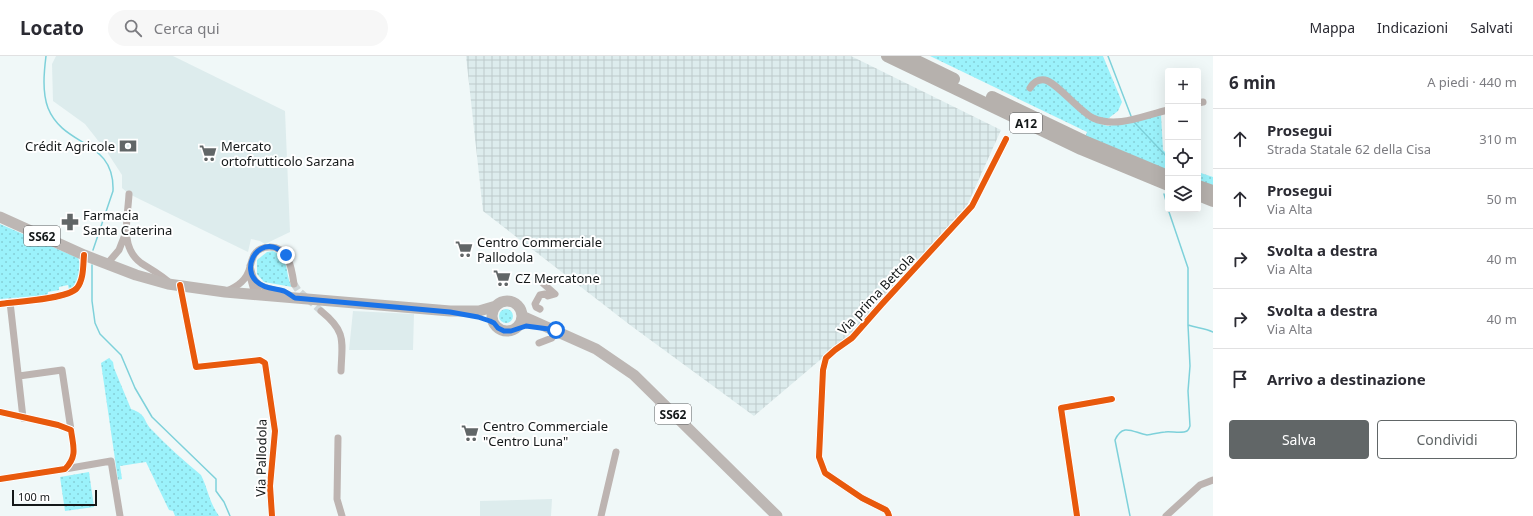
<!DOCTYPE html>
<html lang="it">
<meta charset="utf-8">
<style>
body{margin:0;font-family:"Noto Sans",sans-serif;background:#f7f7f7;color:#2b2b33}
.controls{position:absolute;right:12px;top:12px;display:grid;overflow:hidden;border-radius:4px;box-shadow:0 4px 16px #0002}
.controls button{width:36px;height:36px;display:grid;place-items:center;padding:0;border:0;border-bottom:1px solid #e1e1e2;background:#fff;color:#2b2b33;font:20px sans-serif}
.scale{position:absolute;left:12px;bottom:10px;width:85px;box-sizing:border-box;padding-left:4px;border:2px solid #141819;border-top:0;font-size:11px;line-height:14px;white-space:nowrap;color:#141819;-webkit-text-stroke:3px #fff;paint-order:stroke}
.stop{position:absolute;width:12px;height:12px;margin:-9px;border:3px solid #1a73e8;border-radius:50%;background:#fff}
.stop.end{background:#1a73e8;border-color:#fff;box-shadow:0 1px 4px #0008}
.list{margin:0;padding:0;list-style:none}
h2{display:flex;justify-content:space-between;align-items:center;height:52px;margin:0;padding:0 16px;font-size:17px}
h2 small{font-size:13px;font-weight:400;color:#7c7c81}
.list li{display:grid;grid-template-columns:26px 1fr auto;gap:12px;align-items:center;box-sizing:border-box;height:60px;padding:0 16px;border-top:1px solid #e1e1e2}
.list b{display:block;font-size:15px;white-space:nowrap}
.list p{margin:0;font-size:13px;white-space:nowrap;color:#7c7c81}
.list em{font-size:13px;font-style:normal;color:#7c7c81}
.actions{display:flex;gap:8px;padding:12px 16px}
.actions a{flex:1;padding:9px 0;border:1px solid #616667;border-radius:4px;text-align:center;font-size:14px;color:#616667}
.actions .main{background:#616667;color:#fff}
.icon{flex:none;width:22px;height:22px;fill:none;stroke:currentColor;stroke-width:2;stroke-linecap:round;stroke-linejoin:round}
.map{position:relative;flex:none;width:1213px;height:460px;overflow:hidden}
header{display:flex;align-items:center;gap:24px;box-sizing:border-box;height:56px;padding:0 20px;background:#fff;border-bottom:1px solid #e1e1e2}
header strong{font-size:19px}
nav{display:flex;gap:22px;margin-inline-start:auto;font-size:14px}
.search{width:280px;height:36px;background:#f7f7f7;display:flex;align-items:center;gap:10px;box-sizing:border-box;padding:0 14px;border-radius:22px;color:#7c7c81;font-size:15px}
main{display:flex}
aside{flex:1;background:#fff}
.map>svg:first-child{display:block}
</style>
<header>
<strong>Locato</strong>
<div class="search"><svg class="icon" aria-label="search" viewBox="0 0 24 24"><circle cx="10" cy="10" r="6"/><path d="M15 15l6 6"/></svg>Cerca qui</div>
<nav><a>Mappa</a><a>Indicazioni</a><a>Salvati</a></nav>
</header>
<main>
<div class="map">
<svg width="1213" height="460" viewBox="0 0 1213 460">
<defs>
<pattern id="industrial-grid" width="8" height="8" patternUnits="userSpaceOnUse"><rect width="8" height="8" fill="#ddeced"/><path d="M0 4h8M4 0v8" fill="none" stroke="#bdcacb"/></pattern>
<pattern id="grass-dots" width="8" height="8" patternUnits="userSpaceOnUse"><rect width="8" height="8" fill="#9bf2fb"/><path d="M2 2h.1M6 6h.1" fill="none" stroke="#85cfd7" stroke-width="1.8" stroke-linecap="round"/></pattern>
</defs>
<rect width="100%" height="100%" fill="#f0f8f8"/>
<path fill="#ddeced" d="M56 0H173L285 55 290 176 265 188 260 185 251 183 248 196 129 138 122 132V119L107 96 85 68 53 45 52 8Z
M353 255 414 258 413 294H349Z
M552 443 551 460H480V445Z"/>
<path fill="url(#industrial-grid)" d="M466 0H851L1001 74 966 152 891 232 853 276 754 360 630 269 483 155Z"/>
<path fill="url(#grass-dots)" d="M930 0H1103L1122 46 1118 55 1101 68 1108 70 1161 59 1163 94 1168 99V120L1084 85 1087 76Z
M1198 116 1213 121V135L1198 130Z
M0 168 78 202C83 213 79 228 69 234L68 229 59 231V234L48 236V239L0 243Z
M273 195C291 204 284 216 292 231L264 226 257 218V204L267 196Z
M499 260a7 7 0 1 1 14 0a7 7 0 1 1-14 0Z
M109 302 113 306 114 312 131 353C148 359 142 364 152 374 167 390 184 405 201 419 208 433 209 446 219 460H175L173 455 169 454 146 406 120 410 122 423 118 424 101 307Z
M89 416 94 451 65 455 60 421Z"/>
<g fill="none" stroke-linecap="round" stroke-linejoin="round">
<path stroke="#7ed1da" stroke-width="1.5" d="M46 0C44 16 42 36 48 52 64 92 115 83 113 135L93 194
M1108 0 1131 60
M1134 66 1168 102
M1164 138 1168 152
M1168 153 1188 212V269C1197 272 1205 272 1213 276
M92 209V245L95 267 100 278 121 299 135 332 152 361 216 423V435L224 446 230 460
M1130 460 1115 384C1123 366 1134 377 1147 379 1152 379 1159 376 1165 376 1171 375 1182 378 1187 375 1189 374 1189 372 1190 370L1188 335 1190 310 1188 269"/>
<path stroke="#cfd6d7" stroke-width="7" stroke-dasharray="7 3.5" stroke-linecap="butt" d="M294 228 298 234 321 255"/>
<path stroke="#bdb4b1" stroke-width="7" d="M1030 32C1033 27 1038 23 1045 24 1056 26 1079 55 1093 62 1117 73 1145 59 1168 54
M1198 47 1203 46
M129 138C128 161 119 191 141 207 152 214 162 219 171 228
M107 208 119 194 126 176
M250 210C251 214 252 219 254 223 261 235 281 233 291 240
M250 220 253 231 262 239
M538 223 555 238 548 240 545 238 540 239 535 248 536 251 540 253
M180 229 196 311 260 304 265 307 275 375 270 430 272 460
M227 235C238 230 247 224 250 211 251 207 252 203 254 199 257 194 263 191 269 191 289 190 292 214 294 228
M10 246 23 362
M0 248C16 246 68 243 77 232 84 223 83 209 84 199
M321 255C347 276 342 285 341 315
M539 287 552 282 556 274
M19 320 62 314 71 374
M0 356 58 369 71 374C73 390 78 400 65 413L0 423
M338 382 337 443 342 460
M65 413 111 405 120 460
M601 460 616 396
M889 460 888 457 886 454 862 442 825 417 819 401 823 314 826 302 835 294 852 282 882 248 972 150 1006 83
M1077 460 1061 352 1112 343
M1166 460 1200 429 1213 424"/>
<path stroke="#bdb7b4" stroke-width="11" d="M0 161 84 199 136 219 168 228 225 236 450 255H479L496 250
M492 260a15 15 0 1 1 30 0a15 15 0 1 1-30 0Z
M522 260 596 293 634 319 777 460"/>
<path stroke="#b6b1ad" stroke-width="12" d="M887 0 1081 93 1168 129
M907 0 954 23
M992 41 1084 85 1168 120
M1198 130 1213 135
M1198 139 1213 145"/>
<g stroke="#fff" stroke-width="8">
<path id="cycleway" d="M180 229 196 311 260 304 265 307 275 375 270 430 272 460
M0 248C16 246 68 243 77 232 84 223 83 209 84 199
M0 356 58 369 71 374C73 390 78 400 65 413L0 423
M889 460 888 457 886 454 862 442 825 417 819 401 823 314 826 302 835 294 852 282 882 248 972 150 1006 83
M1077 460 1061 352 1112 343"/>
</g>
<use href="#cycleway" stroke="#e8590c" stroke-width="6"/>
</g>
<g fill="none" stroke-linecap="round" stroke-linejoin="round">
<path stroke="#1a73e8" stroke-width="5" d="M286 199C282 196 278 192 273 191 255 187 243 212 256 225 264 233 274 232 284 235 288 237 292 240 295 242L450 256 478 261 490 265 494 267 498 272 504 275H511L526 270 556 274"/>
</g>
<defs>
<g id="bank-bare" transform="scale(1.38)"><path d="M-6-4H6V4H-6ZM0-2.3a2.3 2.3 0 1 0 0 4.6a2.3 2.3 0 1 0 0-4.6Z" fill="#616667" stroke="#fff" stroke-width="2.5" paint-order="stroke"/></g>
<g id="supermarket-bare" transform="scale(1.38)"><path d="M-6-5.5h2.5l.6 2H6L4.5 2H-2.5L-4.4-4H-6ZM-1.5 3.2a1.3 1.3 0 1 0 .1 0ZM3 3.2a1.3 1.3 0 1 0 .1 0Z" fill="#616667" stroke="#fff" stroke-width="2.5" paint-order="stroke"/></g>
<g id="pharmacy-bare" transform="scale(1.38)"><path d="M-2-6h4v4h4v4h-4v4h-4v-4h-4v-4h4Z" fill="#616667" stroke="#fff" stroke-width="2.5" paint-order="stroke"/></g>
</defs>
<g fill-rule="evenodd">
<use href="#bank-bare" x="128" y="90"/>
<use href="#supermarket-bare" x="208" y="97"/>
<use href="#pharmacy-bare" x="70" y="166"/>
<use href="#supermarket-bare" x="464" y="193"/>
<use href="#supermarket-bare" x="502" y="222"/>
<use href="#supermarket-bare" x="470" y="377"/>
</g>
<g text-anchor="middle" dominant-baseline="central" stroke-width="4" stroke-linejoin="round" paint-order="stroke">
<g fill="#fff" stroke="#5a5d5e" stroke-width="1">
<rect x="1010" y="57" width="32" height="20" rx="3"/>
<rect x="24" y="170" width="36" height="20" rx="3"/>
<rect x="655" y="348" width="36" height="20" rx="3"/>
</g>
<g font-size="12" font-weight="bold" fill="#141819">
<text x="1026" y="67">A12</text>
<text x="42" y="180">SS62</text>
<text x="673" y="358">SS62</text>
</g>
<g font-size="13" fill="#141819" stroke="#fff" text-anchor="start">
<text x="115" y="90" text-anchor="end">Crédit Agricole</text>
<text x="221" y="90">Mercato<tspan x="221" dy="15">ortofrutticolo Sarzana</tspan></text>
<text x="83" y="159">Farmacia<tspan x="83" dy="15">Santa Caterina</tspan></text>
<text x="477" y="186">Centro Commerciale<tspan x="477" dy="15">Pallodola</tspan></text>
<text x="515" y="222">CZ Mercatone</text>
<text x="483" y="370">Centro Commerciale<tspan x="483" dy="15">"Centro Luna"</tspan></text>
</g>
<g font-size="13" fill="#141819" stroke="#fff">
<text transform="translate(876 238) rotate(-47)">Via prima Bettola</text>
<text transform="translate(261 402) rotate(-89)">Via Pallodola</text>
</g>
</g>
</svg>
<div class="controls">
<button>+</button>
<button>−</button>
<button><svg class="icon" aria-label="locate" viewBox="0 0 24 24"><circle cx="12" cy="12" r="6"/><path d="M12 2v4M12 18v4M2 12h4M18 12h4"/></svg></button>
<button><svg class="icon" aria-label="layers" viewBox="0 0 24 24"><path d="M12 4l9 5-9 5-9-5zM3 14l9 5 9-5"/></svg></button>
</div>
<div class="scale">100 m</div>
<div class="stop" style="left:556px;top:274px"></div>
<div class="stop end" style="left:286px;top:199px"></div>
</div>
<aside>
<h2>6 min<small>A piedi · 440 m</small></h2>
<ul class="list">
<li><svg class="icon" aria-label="ahead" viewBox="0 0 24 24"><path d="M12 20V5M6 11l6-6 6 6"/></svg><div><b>Prosegui</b><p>Strada Statale 62 della Cisa</p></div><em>310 m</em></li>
<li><svg class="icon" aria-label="ahead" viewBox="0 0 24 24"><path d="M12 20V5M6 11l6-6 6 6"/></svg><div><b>Prosegui</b><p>Via Alta</p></div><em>50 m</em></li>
<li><svg class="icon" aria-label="right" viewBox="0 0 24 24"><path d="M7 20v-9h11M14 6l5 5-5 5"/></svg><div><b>Svolta a destra</b><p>Via Alta</p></div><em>40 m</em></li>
<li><svg class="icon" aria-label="right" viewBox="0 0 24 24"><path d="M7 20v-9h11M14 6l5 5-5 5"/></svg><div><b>Svolta a destra</b><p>Via Alta</p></div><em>40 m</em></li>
<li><svg class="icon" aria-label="arrive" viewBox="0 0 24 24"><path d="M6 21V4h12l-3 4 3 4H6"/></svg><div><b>Arrivo a destinazione</b></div></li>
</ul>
<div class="actions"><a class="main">Salva</a><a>Condividi</a></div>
</aside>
</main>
